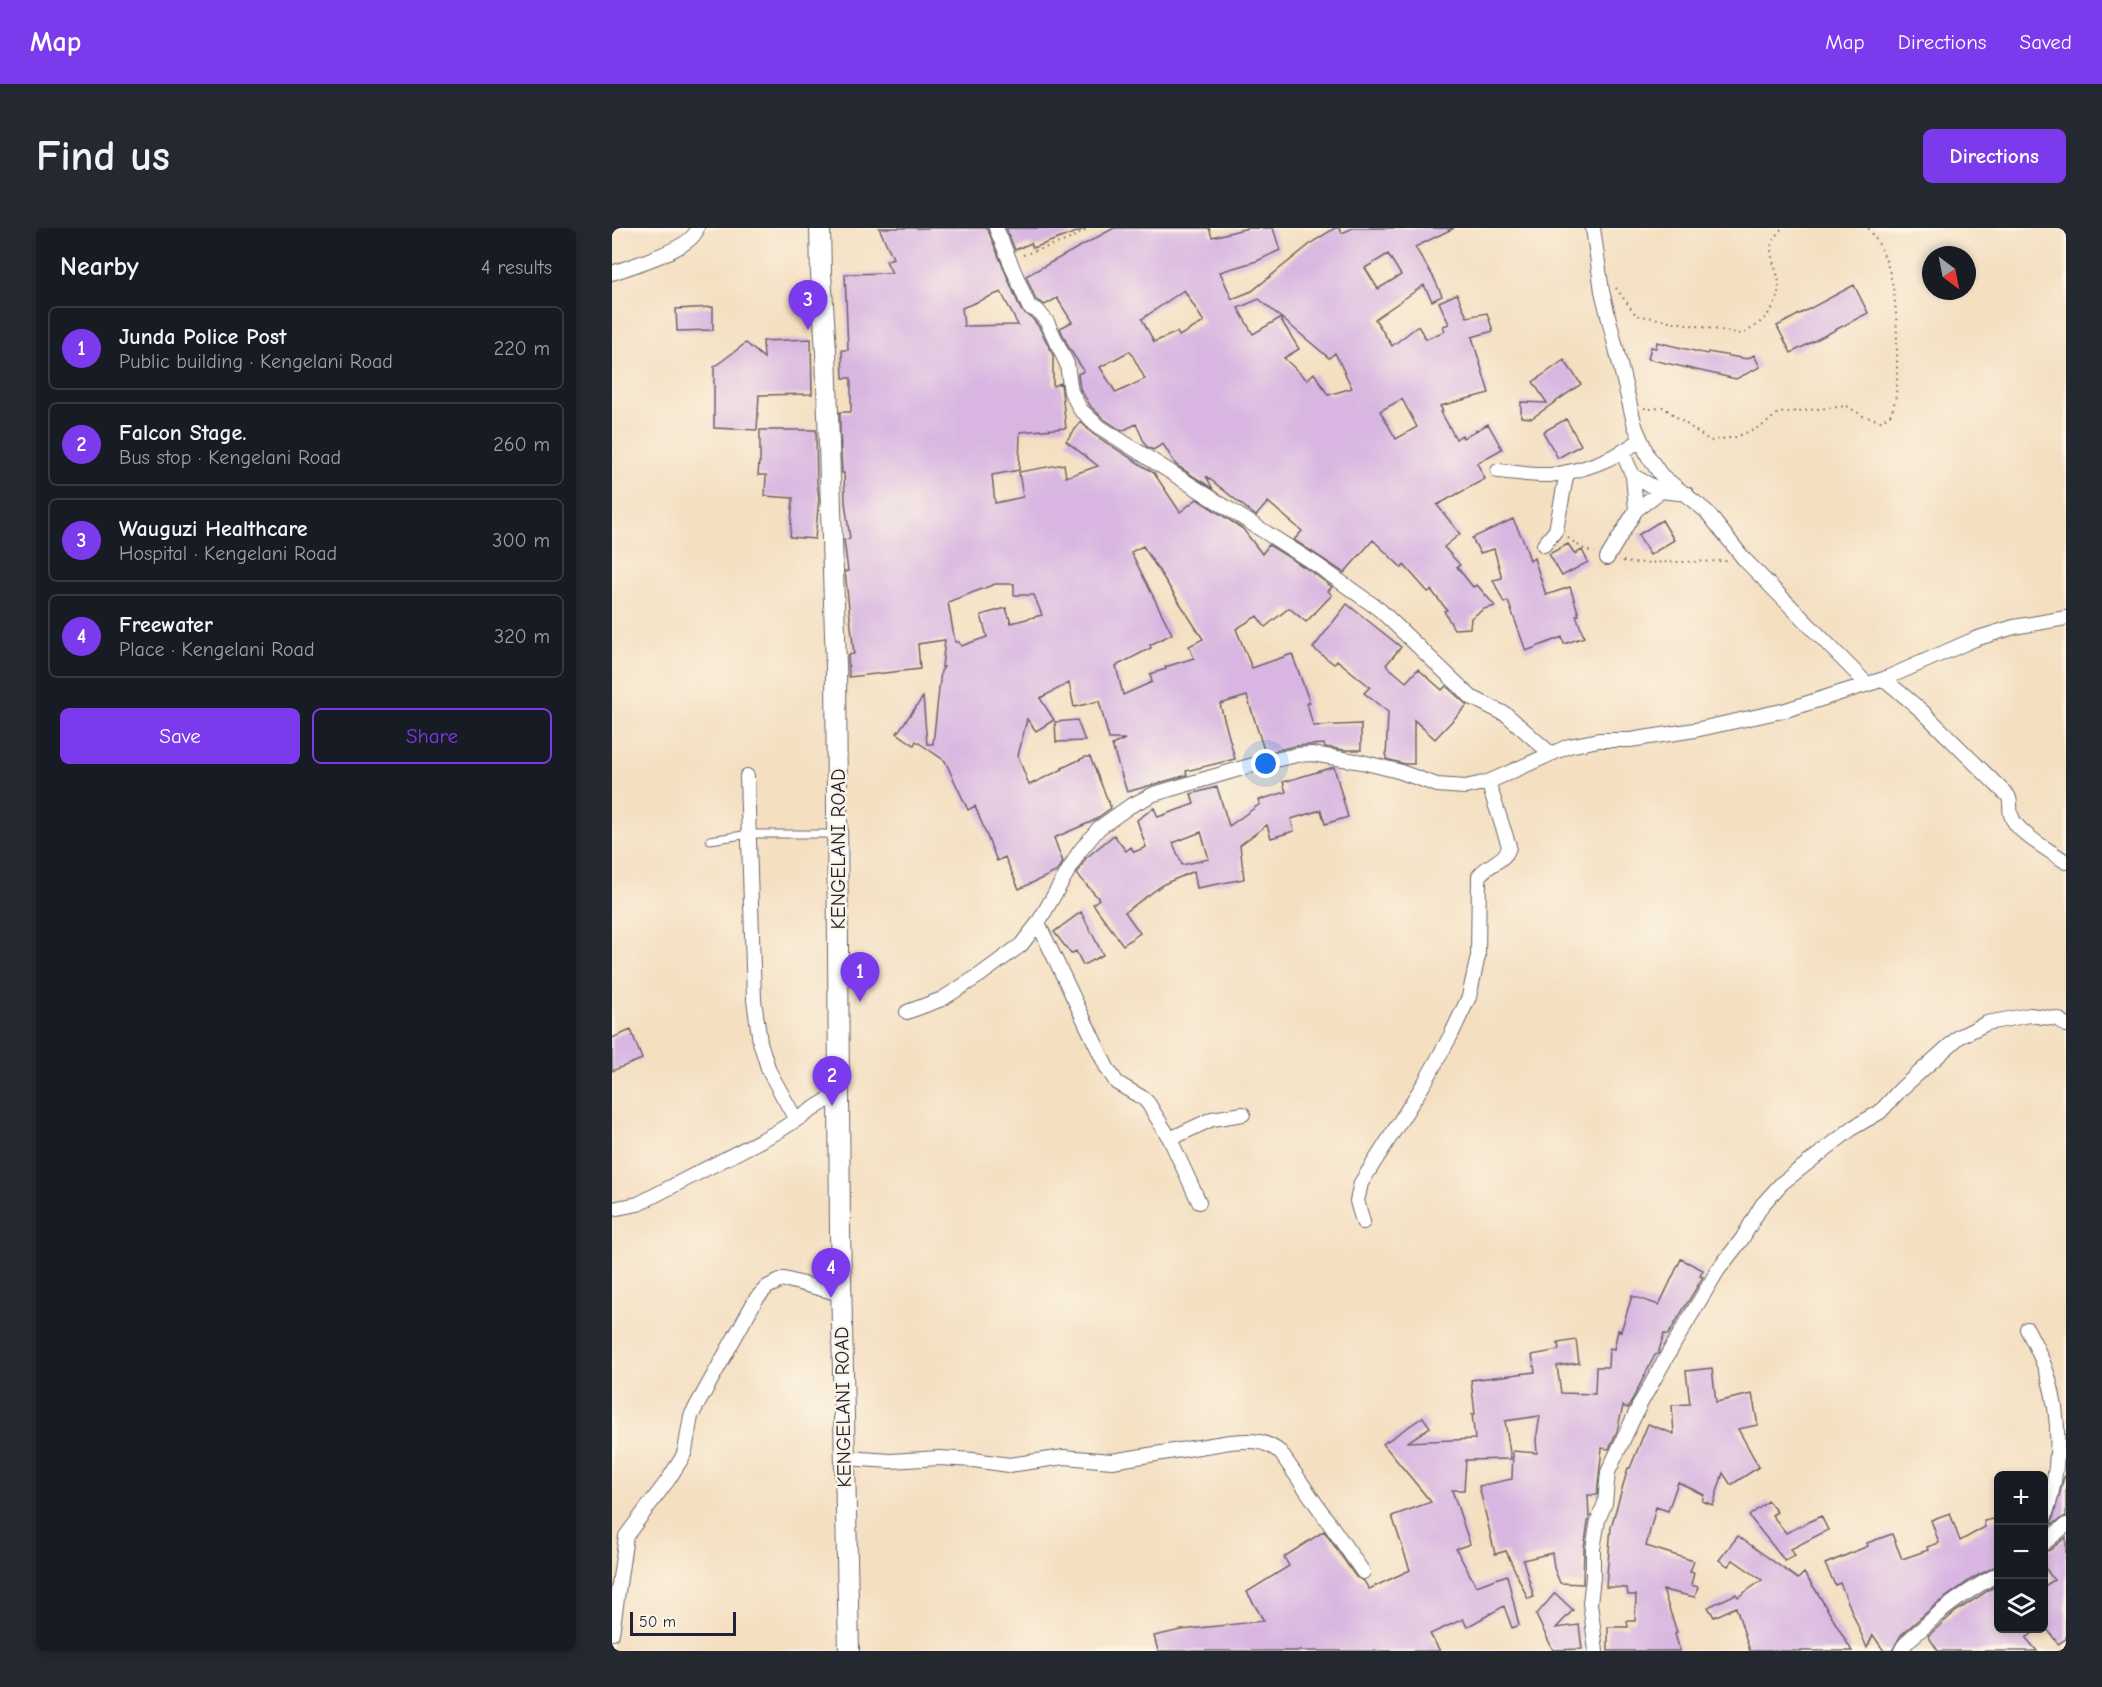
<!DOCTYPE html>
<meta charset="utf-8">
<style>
body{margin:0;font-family:"Comic Neue",sans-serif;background:#242831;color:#f1f3f6}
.controls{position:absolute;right:18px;bottom:18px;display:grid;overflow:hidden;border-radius:9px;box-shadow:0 3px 9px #0003}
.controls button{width:54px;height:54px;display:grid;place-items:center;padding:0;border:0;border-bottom:2px solid #363941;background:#171b24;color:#f1f3f6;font:30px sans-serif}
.compass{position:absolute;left:1310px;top:18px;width:54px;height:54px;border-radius:50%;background:#171b24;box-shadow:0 3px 9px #0003;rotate:148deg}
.scale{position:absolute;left:18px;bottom:15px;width:106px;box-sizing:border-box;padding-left:6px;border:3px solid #22223b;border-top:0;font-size:16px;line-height:21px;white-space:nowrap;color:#22223b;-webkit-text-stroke:4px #fcf5e5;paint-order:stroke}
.you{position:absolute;left:654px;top:536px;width:21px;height:21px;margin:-15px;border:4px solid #fff;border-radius:50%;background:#1a73e8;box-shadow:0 0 0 9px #1a73e833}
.badge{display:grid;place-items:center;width:39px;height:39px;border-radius:50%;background:#7c3aed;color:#fff;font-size:20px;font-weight:700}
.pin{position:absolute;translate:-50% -50px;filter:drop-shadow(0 2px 3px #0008)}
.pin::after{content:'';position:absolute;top:32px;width:21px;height:18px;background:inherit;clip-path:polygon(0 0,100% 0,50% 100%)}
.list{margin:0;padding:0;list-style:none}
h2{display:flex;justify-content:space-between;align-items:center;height:78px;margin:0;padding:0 24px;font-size:26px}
h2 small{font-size:20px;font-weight:400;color:#9ea1a6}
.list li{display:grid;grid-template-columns:39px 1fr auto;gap:18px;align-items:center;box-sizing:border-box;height:84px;margin:0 12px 12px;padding:0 12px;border:2px solid #363941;border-radius:9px}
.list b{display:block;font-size:22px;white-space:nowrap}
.list p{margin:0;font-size:20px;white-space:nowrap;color:#9ea1a6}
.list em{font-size:20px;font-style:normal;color:#9ea1a6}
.actions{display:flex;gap:12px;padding:18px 24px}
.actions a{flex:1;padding:14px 0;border:2px solid #7c3aed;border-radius:9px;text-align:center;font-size:21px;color:#7c3aed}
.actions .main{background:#7c3aed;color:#fff}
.icon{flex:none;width:33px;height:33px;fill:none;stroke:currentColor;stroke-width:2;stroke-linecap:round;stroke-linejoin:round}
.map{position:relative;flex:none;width:1454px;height:1423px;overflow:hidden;border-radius:9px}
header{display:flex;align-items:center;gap:36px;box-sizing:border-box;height:84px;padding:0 30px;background:#7c3aed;color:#fff}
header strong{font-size:28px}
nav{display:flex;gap:33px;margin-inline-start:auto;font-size:21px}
.intro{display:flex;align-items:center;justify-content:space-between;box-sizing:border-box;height:144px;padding:0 36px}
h1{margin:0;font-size:42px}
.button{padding:15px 27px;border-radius:9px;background:#7c3aed;color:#fff;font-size:21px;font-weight:700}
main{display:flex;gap:36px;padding:0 36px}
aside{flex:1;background:#171b24;border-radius:9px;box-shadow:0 3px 9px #0003}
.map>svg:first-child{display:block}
</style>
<header>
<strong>Map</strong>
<nav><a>Map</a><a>Directions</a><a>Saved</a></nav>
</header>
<div class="intro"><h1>Find us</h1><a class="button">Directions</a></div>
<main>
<aside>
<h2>Nearby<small>4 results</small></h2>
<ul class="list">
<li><span class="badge">1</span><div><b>Junda Police Post</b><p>Public building · Kengelani Road</p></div><em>220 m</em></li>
<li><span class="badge">2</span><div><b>Falcon Stage.</b><p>Bus stop · Kengelani Road</p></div><em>260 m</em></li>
<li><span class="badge">3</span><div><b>Wauguzi Healthcare</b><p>Hospital · Kengelani Road</p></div><em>300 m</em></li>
<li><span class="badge">4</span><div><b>Freewater</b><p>Place · Kengelani Road</p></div><em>320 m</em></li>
</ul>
<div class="actions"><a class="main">Save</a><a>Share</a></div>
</aside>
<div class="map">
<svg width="1454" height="1423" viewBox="0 0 1454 1423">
<rect width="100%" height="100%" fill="#fcf5e5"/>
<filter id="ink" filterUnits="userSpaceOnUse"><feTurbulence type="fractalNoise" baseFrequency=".0167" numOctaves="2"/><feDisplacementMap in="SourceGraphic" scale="12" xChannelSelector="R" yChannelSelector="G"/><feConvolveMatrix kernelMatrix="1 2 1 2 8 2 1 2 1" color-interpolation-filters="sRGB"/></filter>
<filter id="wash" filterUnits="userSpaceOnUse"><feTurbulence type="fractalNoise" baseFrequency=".008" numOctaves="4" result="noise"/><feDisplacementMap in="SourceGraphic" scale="24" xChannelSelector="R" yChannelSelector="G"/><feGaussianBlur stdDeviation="1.35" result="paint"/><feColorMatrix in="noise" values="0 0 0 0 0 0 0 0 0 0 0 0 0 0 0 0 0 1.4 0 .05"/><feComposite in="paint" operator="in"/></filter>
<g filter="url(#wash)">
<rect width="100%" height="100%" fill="#f4dfc1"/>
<g id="blocks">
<path fill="#d8b6e1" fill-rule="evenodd" d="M267 0H375L409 82 420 90 427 99 441 127V158L449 155 454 200 408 204 407 242 380 247 383 275 411 269 407 244 452 236 454 249 486 238 454 213 469 194 481 206 542 245 568 284 585 271 631 301 650 326 657 317 700 344 720 359 716 363 720 367 694 394 677 380 653 399 645 388 624 401 640 440 680 426 698 475H695L701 498 749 496V522H733L713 519 712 516 683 518 653 525 635 468 608 476 623 531 574 543 575 547 515 564 500 517 513 511H497L487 473 462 479 457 455 428 470 442 492 424 503 415 491 406 528 417 557 451 541 450 540 473 529H478L499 580 481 593 442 610 451 634 446 643 407 661 393 629 385 633 363 578 356 582 333 533 304 513 302 517 285 505 311 469 315 516H321L329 443 332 439H330L333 412 306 416 308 441 237 449 236 427 242 426 233 343H236L232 312 238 311 233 274 232 245H230L228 200V184H239V150H231L230 122H236L233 46 280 45 274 33 281 30ZM389 64 406 97 352 98 350 80ZM531 318 591 411 577 418 582 430 553 439 554 441 538 446 540 454 511 467 504 438 539 420 538 417 560 406 519 324ZM383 356H402V367H422L430 387 399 395 394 380 369 387 375 409 349 418 347 414H343L336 374Z
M394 0H472L473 1 421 20 419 15 403 22Z
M502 0H597L600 9 636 0H661L668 22 645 33 608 44 620 71 640 63 702 13 723 0H727L730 5 741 0H842L803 19 822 50 830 68 820 73 812 57 763 91 780 118 806 98 814 111 833 103 831 98 837 96 827 74 845 66 855 89 875 85 881 103 860 109 877 165 828 178 831 183 829 184 844 211 850 207 851 210 876 196 890 221 865 235 873 251 825 277 848 306 832 319 848 337 845 339 861 359 865 357 883 378 872 381 859 390 858 400 842 401 832 383 835 382 819 362 816 364 792 337 790 340 761 312 732 345 682 312 690 303 656 274 644 288 594 248 601 261 564 237 551 216 541 222 534 218 524 196 510 203 492 191 479 179 468 161 466 146 472 143 457 120 448 100 460 94 445 70 433 77 424 72 414 48ZM776 26 789 47 766 61 753 40ZM572 62 592 94 567 108 565 104 542 114 530 91ZM647 71 717 130 723 125 740 160 716 167 702 145 695 152 672 130 687 121 668 90 641 106 626 80ZM518 123 533 151 504 165 488 139ZM790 171 805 199 784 211 768 183Z
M1242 57 1256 85 1179 125 1165 98Z
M101 79V102L65 103 64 81Z
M199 111 200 166 147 167 145 202 102 200V139L134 115 152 130 151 113Z
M1045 114 1095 126 1096 124 1135 131 1142 127 1148 139 1124 151 1036 131 1039 119 1044 120Z
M952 132 969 156 920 190 909 189V174L935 175 921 154Z
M954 191 969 217 946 230 931 204Z
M148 202H204L205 254 207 270 203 311 178 309 181 270 153 268 154 247H146L147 234H148Z
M901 291 913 316 918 333 922 330 934 367 958 359 967 387H964L972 409 952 416 950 409 914 423 896 373 892 375 881 352 890 350 882 321 868 325 860 310Z
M1050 292 1062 312 1038 327 1026 307Z
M956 316 963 326 970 322 976 334 950 348 937 326Z
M735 376 789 419 774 437 794 454 806 441 830 462 834 458 855 477 823 511 802 492V536H793L774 531 776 484 752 465 758 459 725 432 722 436 701 420Z
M465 492 473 513 444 514 443 494Z
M722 539 736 589 713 596 709 582 679 591 682 603 659 610 655 597 628 617 632 651 585 660 582 643 552 656 513 684 528 705 511 717 481 676 487 671 465 646 474 630 502 607 514 623 519 619 522 624 534 619 525 592 542 580 546 589 582 576 579 566 605 559 617 598 648 576 647 572 674 564 671 554ZM589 604 597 631 570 637 561 615Z
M469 684 491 727 471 737 464 723 459 726 442 704Z
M19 802 30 831 0 843V810Z
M1069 1031 1091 1042 1088 1048 1091 1049 1056 1107 1052 1106 1046 1126 1043 1127 1016 1180 1011 1178 1005 1203 997 1221 990 1220 985 1267H976L977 1289 972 1320 971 1356 948 1355 942 1340 940 1325 911 1332 922 1369 916 1371 894 1323 883 1326 867 1258 900 1251 901 1223 925 1225 924 1212 928 1188 893 1193 899 1231 854 1232 852 1262H840L858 1316 844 1321 864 1358 895 1347 907 1397 900 1400 892 1378 855 1399 851 1391 818 1406 828 1423H546L542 1408 569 1402 652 1393 635 1364 677 1338 672 1329 712 1303 744 1349 752 1353 757 1361 798 1342 780 1288 819 1274 771 1216 811 1189 818 1199 796 1214 863 1211 860 1186H863L859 1152 923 1144 920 1127 947 1122 946 1115 964 1112 967 1135 945 1138 949 1165 983 1166 984 1139H996L997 1120 1002 1121 1006 1102 1009 1103 1020 1068 1047 1077Z
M1100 1140 1104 1174 1140 1166 1146 1197 1126 1201 1147 1239 1119 1257 1111 1245 1101 1277 1090 1273 1092 1267 1066 1254 1056 1283 1044 1279 1034 1318 1082 1333 1078 1344 1082 1345 1079 1357 1086 1359 1083 1369 1051 1362 1065 1404 1063 1406 1068 1423H996V1399H1016L1015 1393H1023L1024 1367H1016L1015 1360 994 1359 999 1299 1016 1240H1018L1036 1196 1062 1206 1060 1177 1078 1176 1074 1143Z
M1454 1247V1288L1439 1297 1452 1249Z
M1156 1273 1165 1284 1160 1287 1174 1305 1209 1288 1216 1302 1179 1321 1183 1328 1173 1333 1137 1288Z
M1338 1285 1348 1313 1373 1299 1372 1293 1386 1290V1337L1361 1350 1323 1377 1289 1407 1280 1423H1272L1261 1407 1255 1420 1228 1355 1223 1357 1213 1336 1256 1318 1255 1315 1280 1306 1290 1331 1316 1322 1315 1319 1327 1315 1319 1292Z
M1126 1308 1186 1351 1192 1345 1205 1364 1240 1423H1138L1124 1379 1102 1389 1096 1379 1124 1366 1126 1369 1150 1352 1121 1332 1116 1338 1107 1332Z
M1454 1309V1411L1446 1416 1431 1395V1359L1442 1352 1431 1337V1324L1438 1322Z
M1386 1356V1401H1427L1414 1410 1425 1423H1326L1316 1408 1343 1384Z
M943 1365 961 1382 944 1400 967 1397 970 1421 941 1422 924 1387Z"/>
</g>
</g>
<g filter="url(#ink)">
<use href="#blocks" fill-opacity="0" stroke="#6c646a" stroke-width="1.5"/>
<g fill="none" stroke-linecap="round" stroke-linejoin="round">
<g stroke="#6c646a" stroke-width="9">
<path id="service" d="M98 612 138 606H224"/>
</g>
<g stroke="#6c646a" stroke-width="16">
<path id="minor" d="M384 0 417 79 426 83 435 94 455 136 459 164 463 171 468 181 486 198 705 337 768 382 859 469 895 487 939 526
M981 0 990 63 1023 198 1036 228 1049 247 1094 283 1132 331 1255 456
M0 45C19 38 83 20 85 0
M886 243C902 244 920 248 937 247 969 244 1003 231 1028 212
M1021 248 1049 263 1075 266
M1024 282 1049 263
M932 317 944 302 955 244
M995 330 1024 282 1021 248 1011 226
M1272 451 1310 483 1396 568C1400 575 1397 580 1399 587 1404 605 1439 623 1454 634
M135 548 142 772 148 814 157 843 184 892
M426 695 495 840 505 855 531 870 536 875 558 911 587 974
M295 784 330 771 368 747 409 717 426 695 467 624 487 600 518 578 542 566 641 537 685 527 700 526 750 534 786 543 825 557 853 559 876 554 957 518 987 512H1018L1083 502 1174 482 1272 451 1363 411 1402 399 1454 390
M558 911 600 891 631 886
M0 981 26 976 165 904 228 864
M751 994 745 973 749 955 813 854 839 807 857 769 866 728 867 648C875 636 895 633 897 618L876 554
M1415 1101C1423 1116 1431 1132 1436 1148 1450 1194 1448 1247 1432 1291
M234 1230 279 1233 327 1230 362 1232 397 1237 452 1229 500 1233 618 1214C638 1212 651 1211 668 1224L751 1344
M1432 1315 1454 1297
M0 1405 14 1308 56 1252 70 1230 73 1223 79 1188 144 1071 155 1059 172 1051 229 1066
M984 1423 978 1375 981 1349V1321L986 1292 993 1275 996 1244 1028 1176 1063 1114 1106 1042 1130 1011 1150 977 1170 955 1242 899 1268 884 1289 861 1347 809 1375 795 1418 787 1446 791 1454 797
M1289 1423C1294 1412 1303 1407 1312 1399 1334 1377 1359 1361 1386 1346"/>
</g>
<g stroke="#6c646a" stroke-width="22">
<path id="secondary" d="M208 0 209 46 214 123 224 438 228 1003 237 1423"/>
</g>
<path stroke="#6c646a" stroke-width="2" stroke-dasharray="1.5 4.5" stroke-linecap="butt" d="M411 27 456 12 476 0
M1004 60 1024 87 1130 106C1152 95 1171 76 1166 49 1164 41 1159 30 1159 21 1159 13 1165 6 1170 0
M1032 180 1039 181 1051 179 1098 213 1124 209 1152 197 1166 185 1235 178 1251 188 1269 193 1279 186C1286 168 1285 150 1285 131 1285 85 1285 37 1256 0
M956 310 970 320 982 325
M1011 333 1019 335 1116 333"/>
<use href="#service" stroke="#fff" stroke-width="7"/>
<use href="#minor" stroke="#fff" stroke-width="14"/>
<use href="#secondary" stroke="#fff" stroke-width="20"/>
</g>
</g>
<g text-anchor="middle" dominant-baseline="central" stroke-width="5" stroke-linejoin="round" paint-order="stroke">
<g font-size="20" fill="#22223b" stroke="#fcf5e5">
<text transform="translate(226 621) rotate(-90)">KENGELANI ROAD</text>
<text transform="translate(231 1179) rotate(-91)">KENGELANI ROAD</text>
</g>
</g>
</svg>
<div class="controls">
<button>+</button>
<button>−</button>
<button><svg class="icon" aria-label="layers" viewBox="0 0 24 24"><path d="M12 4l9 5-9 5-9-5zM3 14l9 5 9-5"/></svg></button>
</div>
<svg class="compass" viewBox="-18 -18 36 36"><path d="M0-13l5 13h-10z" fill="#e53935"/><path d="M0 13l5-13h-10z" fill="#9ea1a6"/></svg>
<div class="scale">50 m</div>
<div class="you"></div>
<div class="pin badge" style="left:248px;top:774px">1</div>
<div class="pin badge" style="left:220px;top:878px">2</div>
<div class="pin badge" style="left:196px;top:102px">3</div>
<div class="pin badge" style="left:219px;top:1070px">4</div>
</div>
</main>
